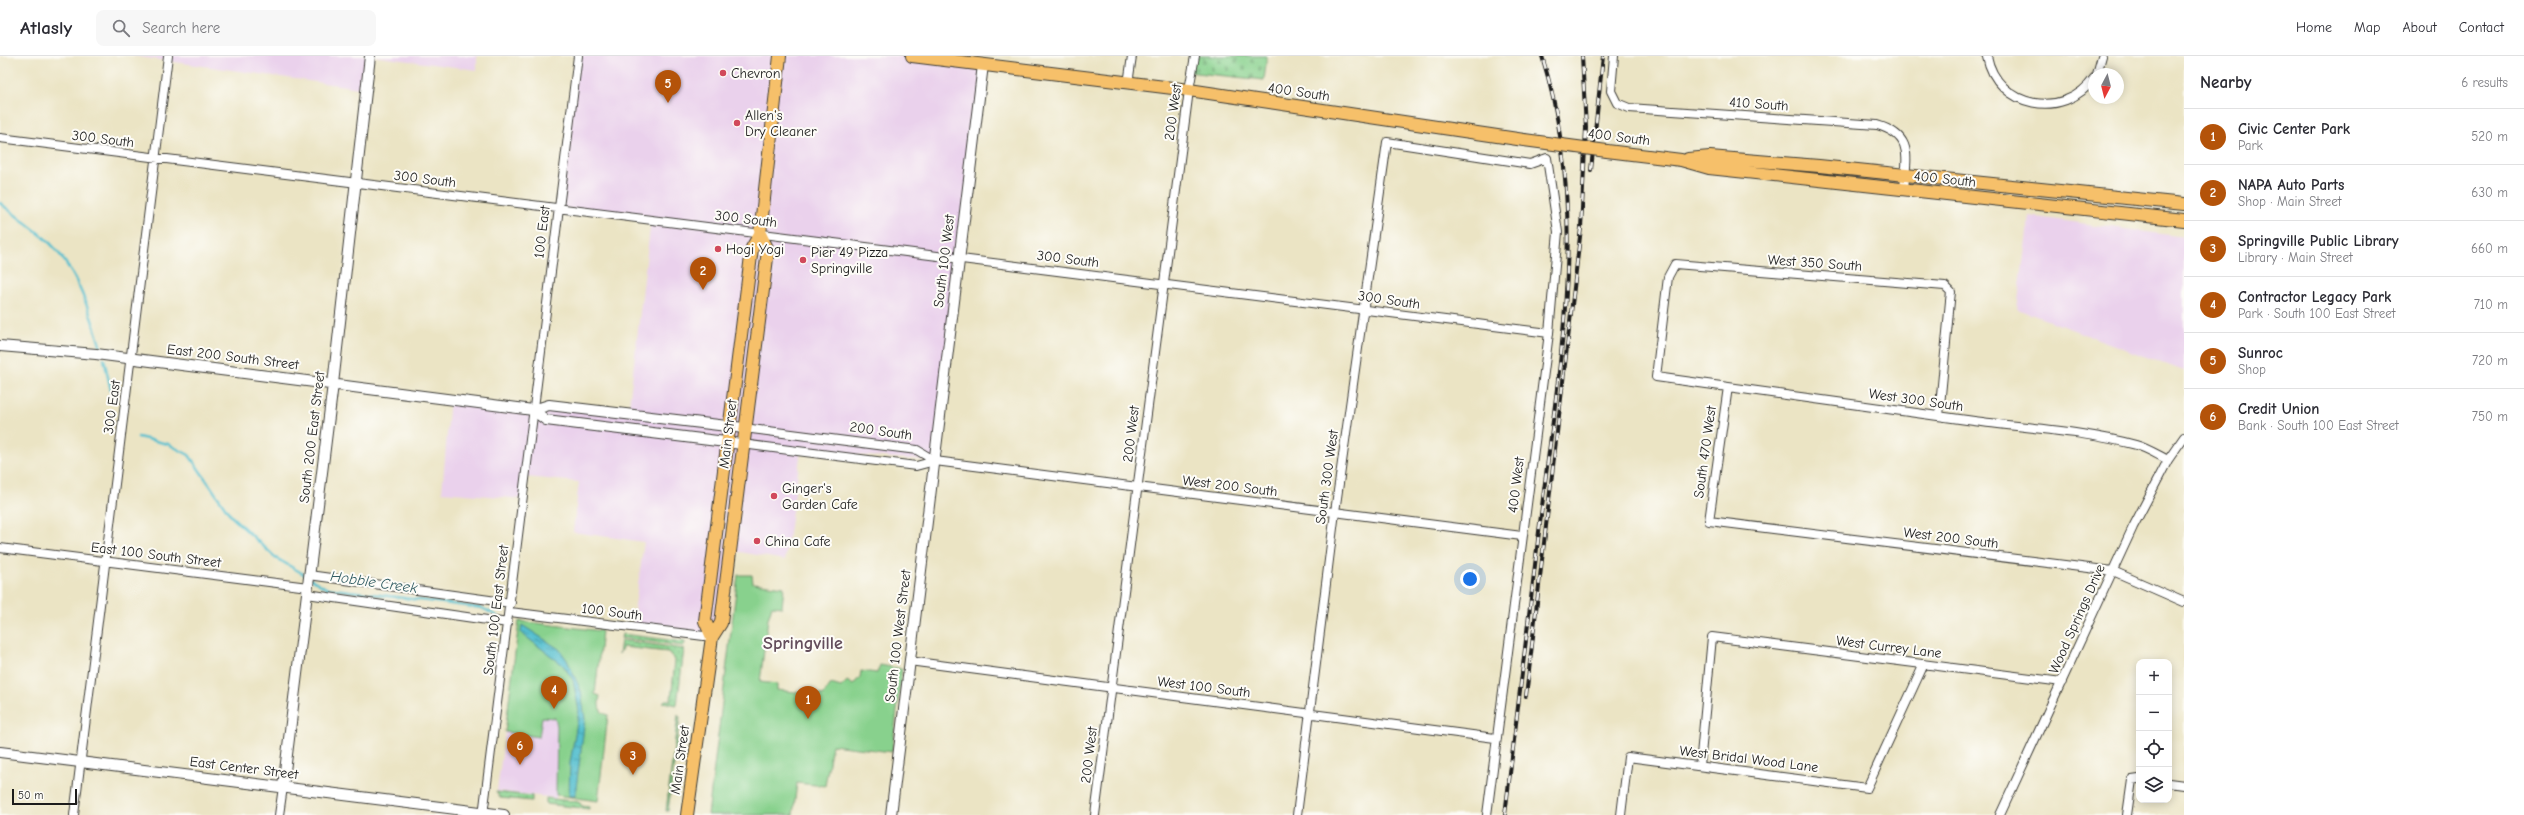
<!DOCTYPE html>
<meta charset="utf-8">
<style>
body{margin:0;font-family:"Comic Neue",sans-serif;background:#f7f7f7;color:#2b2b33}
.controls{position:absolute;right:12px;bottom:12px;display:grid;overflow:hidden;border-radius:8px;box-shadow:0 2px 10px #0003}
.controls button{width:36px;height:36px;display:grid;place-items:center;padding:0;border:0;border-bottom:1px solid #e1e1e2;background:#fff;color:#2b2b33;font:20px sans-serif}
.compass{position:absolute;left:2088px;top:12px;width:36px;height:36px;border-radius:50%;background:#fff;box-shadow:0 2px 10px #0003;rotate:187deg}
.scale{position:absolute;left:12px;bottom:10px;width:65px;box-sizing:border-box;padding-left:4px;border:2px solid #1c1c1c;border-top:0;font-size:11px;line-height:14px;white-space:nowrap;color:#1c1c1c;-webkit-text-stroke:3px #fdfcf7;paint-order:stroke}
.you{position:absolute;left:1470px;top:523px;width:14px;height:14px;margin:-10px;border:3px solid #fff;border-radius:50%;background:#1a73e8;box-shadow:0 0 0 6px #1a73e833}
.badge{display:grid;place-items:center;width:26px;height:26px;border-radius:50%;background:#b45309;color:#fff;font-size:13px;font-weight:700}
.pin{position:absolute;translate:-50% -33px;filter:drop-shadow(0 1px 2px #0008)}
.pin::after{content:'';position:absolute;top:21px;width:14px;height:12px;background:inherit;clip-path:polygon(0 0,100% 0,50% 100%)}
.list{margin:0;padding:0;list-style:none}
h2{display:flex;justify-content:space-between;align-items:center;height:52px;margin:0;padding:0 16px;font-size:17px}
h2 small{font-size:13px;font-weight:400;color:#7c7c81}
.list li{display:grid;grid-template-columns:26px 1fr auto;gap:12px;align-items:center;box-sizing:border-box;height:56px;padding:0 16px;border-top:1px solid #e1e1e2}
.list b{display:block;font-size:15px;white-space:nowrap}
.list p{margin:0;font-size:13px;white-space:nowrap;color:#7c7c81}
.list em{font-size:13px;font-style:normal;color:#7c7c81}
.icon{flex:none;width:22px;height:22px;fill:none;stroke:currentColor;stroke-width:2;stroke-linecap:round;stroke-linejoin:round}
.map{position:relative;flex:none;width:2184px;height:759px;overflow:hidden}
header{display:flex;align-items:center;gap:24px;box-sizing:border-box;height:56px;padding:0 20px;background:#fff;border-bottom:1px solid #e1e1e2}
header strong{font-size:19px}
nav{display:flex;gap:22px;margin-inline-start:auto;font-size:14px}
.search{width:280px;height:36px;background:#f7f7f7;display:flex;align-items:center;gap:10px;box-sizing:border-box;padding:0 14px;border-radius:8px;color:#7c7c81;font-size:15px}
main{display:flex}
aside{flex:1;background:#fff}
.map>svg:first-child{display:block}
</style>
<header>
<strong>Atlasly</strong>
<div class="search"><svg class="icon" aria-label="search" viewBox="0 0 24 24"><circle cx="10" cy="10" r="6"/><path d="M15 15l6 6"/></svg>Search here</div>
<nav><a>Home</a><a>Map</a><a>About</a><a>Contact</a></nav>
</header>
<main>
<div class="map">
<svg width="2184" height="759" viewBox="0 0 2184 759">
<defs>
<pattern id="grass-dots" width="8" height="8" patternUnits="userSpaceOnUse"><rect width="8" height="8" fill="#88d18d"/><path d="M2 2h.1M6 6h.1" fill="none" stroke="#75b379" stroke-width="1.8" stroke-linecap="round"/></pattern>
<pattern id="cemetery-stones" width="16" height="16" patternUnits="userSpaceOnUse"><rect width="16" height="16" fill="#88d18d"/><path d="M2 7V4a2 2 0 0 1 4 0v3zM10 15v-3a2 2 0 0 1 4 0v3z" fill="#75b379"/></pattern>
<pattern id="water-ripples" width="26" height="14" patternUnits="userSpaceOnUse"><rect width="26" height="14" fill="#54bfcf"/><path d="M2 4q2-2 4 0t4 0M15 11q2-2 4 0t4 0" fill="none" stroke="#459aa7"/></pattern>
</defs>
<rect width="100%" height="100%" fill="#fdfcf7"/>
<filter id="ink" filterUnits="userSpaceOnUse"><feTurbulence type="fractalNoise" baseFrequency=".025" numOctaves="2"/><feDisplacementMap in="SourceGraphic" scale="8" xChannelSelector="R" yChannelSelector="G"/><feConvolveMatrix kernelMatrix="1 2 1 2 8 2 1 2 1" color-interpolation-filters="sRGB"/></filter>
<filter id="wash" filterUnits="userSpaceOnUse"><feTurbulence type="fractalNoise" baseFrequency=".012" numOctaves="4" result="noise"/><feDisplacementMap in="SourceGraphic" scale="16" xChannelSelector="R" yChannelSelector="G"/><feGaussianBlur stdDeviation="0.9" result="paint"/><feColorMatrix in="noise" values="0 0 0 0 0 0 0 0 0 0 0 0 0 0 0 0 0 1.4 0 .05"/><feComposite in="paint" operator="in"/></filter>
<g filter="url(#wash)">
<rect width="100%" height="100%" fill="#ebe4c4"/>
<path fill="#ead1ec" d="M132 0H370L366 33Z
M372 0H477V14Z
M578 0H912L983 9 935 405 801 395 785 504 729 494 721 567 712 581 632 571 644 486 573 476 579 426 526 421 523 443 442 436 450 343 533 354 549 349 628 358 651 164 558 152Z
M2029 160 2184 181V315L2017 253Z
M542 660 555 662 557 670 556 742 497 735 505 676 539 681Z"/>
<path fill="url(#grass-dots)" stroke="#527654" d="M622 578 685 586V588L683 590 621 582Z
M621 584 684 593 677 649 663 646 665 644H671L675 604 668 596 623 591 619 598Z
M678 659 680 661 668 755H666Z
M496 736 532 740V745L500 742Z
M546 742 579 746 582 750 589 751V753L546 748Z"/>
<path fill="url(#cemetery-stones)" stroke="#527654" d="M1190 0H1267L1264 24 1187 16Z"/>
<path fill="#88d18d" stroke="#527654" d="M738 519H752L753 527 784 531 782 551 772 550 768 563 760 626 777 628V634L823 639 831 628 841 631 847 625 853 629 860 621 861 615 877 617 880 609 902 613 892 696 832 689 825 730 797 727 793 759H708Z
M519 565 602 575 595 638 600 640C598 649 598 656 608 659L598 745 556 739 557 670 555 662 542 661 539 681 505 676Z"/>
<path fill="url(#water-ripples)" stroke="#386e76" d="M522 569 559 593 567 604 581 635 585 663 575 740H569L570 707 579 655 573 624 563 609 521 577Z"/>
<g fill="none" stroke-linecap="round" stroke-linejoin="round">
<path stroke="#54bfcf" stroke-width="2.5" d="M0 147C16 160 34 172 49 186 77 214 91 258 102 296
M104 303 111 335
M138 381 168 388 189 399 231 460 276 502 307 520
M311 523 326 532 482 552 497 560"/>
</g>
</g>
<g filter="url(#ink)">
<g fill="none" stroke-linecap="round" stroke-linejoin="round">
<g stroke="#3b3a35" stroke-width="10">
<path id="minor" d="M1614 0 1611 35 1617 47 1629 52 1877 69C1915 80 1906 102 1904 134
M1987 0C1997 52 2064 65 2094 22
M2097 18 2102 0
M1128 28 1132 0
M0 82 1549 277
M1728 331 1709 465 2113 515 2184 546
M1939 360 1950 245 1951 236 1945 230 1675 208 1668 221 1656 321C1762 336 1868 350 1974 365 2027 372 2084 375 2136 389 2147 392 2158 399 2168 404
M744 372 917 394 935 405 1522 480
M742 388 916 410 935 405
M0 492 308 531
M309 519 511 547
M307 538 508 567
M510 556 712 581
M909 605 1495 682
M1700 710 1712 581 2062 626
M2169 727 2184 729
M74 759 168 0
M279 759 283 731
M483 759 578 0
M1095 759 1189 34 1195 0
M1297 759 1335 456 1387 86 1530 108 1547 102 1558 176 1549 277 1487 759
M1621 759 1628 701 1867 732 1924 608
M2000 759 2133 471 2168 404 2184 381
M2127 759 2132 724 2139 723"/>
</g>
<g stroke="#3b3a35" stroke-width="12">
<path id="tertiary" d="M0 290 96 298 533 354 549 349 744 372
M533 354 546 364 742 388
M0 696 504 759
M283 731 333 328 370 0
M891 759 983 9"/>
</g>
<g stroke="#3b3a35" stroke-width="14">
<path id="primary" d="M912 0 1189 34 1524 84
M1607 95 1681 104 1709 112 2184 164
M1688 103 1710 101 1819 110 2184 148
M712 581 705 565 752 192 760 178 761 169 780 0
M687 759 712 581 721 567 768 194 760 178"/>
</g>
<use href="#minor" stroke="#fff" stroke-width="8"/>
<use href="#tertiary" stroke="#fff" stroke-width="10"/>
<use href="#primary" stroke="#f6c06b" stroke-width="12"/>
<g stroke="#1c1c1c" stroke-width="4">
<path id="rail" d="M1591 114 1603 0
M1526 640 1581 172 1586 72 1582 0
M1505 759C1518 651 1531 543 1544 434 1563 286 1587 147 1542 0"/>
</g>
<use href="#rail" stroke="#fdfcf7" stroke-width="2.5" stroke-dasharray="8" stroke-linecap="butt"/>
<g stroke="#3b3a35" stroke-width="14" stroke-linecap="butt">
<path id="primary-bridge" d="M1524 84 1607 95"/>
</g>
<use href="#primary-bridge" stroke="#f6c06b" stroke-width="12"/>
</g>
</g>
<g fill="#d1495b" stroke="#fdfcf7" stroke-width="1.5">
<circle cx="723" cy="17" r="4"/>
<circle cx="737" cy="67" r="4"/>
<circle cx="718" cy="193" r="4"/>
<circle cx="803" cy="204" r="4"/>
<circle cx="774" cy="440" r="4"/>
<circle cx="757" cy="485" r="4"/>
</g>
<g text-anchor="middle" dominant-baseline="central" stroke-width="4" stroke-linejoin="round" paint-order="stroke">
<g font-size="14" fill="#1c1c1c" stroke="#fdfcf7" text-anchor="start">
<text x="731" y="17">Chevron</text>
<text x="745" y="59">Allen's<tspan x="745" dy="16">Dry Cleaner</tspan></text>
<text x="726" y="193">Hogi Yogi</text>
<text x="811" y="196">Pier 49 Pizza<tspan x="811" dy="16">Springville</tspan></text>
<text x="782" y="432">Ginger's<tspan x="782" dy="16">Garden Cafe</tspan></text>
<text x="765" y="485">China Cafe</text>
</g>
<g font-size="14" fill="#1c1c1c" stroke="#fdfcf7">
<text transform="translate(1299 36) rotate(8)">400 South</text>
<text transform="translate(1759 48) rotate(4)">410 South</text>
<text transform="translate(1173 56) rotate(-82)">200 West</text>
<text transform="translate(1619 81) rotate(7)">400 South</text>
<text transform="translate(103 83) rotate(7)">300 South</text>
<text transform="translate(425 123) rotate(7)">300 South</text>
<text transform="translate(1945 123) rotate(6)">400 South</text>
<text transform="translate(746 163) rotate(7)">300 South</text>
<text transform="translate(542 176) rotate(-83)">100 East</text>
<text transform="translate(1068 203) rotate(7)">300 South</text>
<text transform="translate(944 205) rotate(-83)">South 100 West</text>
<text transform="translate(1815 207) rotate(4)">West 350 South</text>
<text transform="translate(1389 244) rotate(8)">300 South</text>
<text transform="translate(233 301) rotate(7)">East 200 South Street</text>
<text transform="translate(1916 344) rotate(8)">West 300 South</text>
<text transform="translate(112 351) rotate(-82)">300 East</text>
<text transform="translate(881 375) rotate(8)">200 South</text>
<text transform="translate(728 378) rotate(-83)">Main Street</text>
<text transform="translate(1131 378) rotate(-83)">200 West</text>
<text transform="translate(312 381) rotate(-83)">South 200 East Street</text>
<text transform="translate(1705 396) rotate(-82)">South 470 West</text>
<text transform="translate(1327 421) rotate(-82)">South 300 West</text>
<text transform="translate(1516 429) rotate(-83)">400 West</text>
<text transform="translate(1230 430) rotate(7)">West 200 South</text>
<text transform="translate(1951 482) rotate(7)">West 200 South</text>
<text transform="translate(156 499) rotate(7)">East 100 South Street</text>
<text transform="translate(496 554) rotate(-83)">South 100 East Street</text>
<text transform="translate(612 556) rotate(7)">100 South</text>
<text transform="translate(2077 563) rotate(-66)">Wood Springs Drive</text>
<text transform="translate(898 580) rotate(-83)">South 100 West Street</text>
<text transform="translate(1889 591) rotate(7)">West Currey Lane</text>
<text transform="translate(1204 631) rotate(7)">West 100 South</text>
<text transform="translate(1089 699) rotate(-83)">200 West</text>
<text transform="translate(1749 703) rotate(7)">West Bridal Wood Lane</text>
<text transform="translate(680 704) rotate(-82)">Main Street</text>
<text transform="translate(244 712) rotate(7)">East Center Street</text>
</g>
<g font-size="15" font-style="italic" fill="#325d64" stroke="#fdfcf7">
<text transform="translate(374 526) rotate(8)">Hobble Creek</text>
</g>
<g font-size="18" font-weight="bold" fill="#644e5c" stroke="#fdfcf7">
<text x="803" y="587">Springville</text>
</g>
</g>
</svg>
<div class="controls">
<button>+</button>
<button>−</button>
<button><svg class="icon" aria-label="locate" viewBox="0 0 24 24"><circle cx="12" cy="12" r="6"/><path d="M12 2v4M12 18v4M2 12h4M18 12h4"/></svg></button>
<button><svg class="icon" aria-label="layers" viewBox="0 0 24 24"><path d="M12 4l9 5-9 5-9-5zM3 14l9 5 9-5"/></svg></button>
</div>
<svg class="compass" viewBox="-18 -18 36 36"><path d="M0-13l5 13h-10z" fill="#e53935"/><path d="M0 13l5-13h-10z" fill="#7c7c81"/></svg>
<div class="scale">50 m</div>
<div class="you"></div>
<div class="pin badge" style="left:808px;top:663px">1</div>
<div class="pin badge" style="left:703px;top:234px">2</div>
<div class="pin badge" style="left:633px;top:719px">3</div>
<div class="pin badge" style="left:554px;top:653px">4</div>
<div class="pin badge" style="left:668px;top:47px">5</div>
<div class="pin badge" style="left:520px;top:709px">6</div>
</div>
<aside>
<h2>Nearby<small>6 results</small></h2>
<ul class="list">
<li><span class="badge">1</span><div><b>Civic Center Park</b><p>Park</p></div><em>520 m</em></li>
<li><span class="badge">2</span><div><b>NAPA Auto Parts</b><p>Shop · Main Street</p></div><em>630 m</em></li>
<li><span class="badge">3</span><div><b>Springville Public Library</b><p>Library · Main Street</p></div><em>660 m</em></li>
<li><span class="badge">4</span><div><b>Contractor Legacy Park</b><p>Park · South 100 East Street</p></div><em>710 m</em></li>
<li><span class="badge">5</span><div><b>Sunroc</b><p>Shop</p></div><em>720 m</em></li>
<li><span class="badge">6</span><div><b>Credit Union</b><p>Bank · South 100 East Street</p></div><em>750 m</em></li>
</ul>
</aside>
</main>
